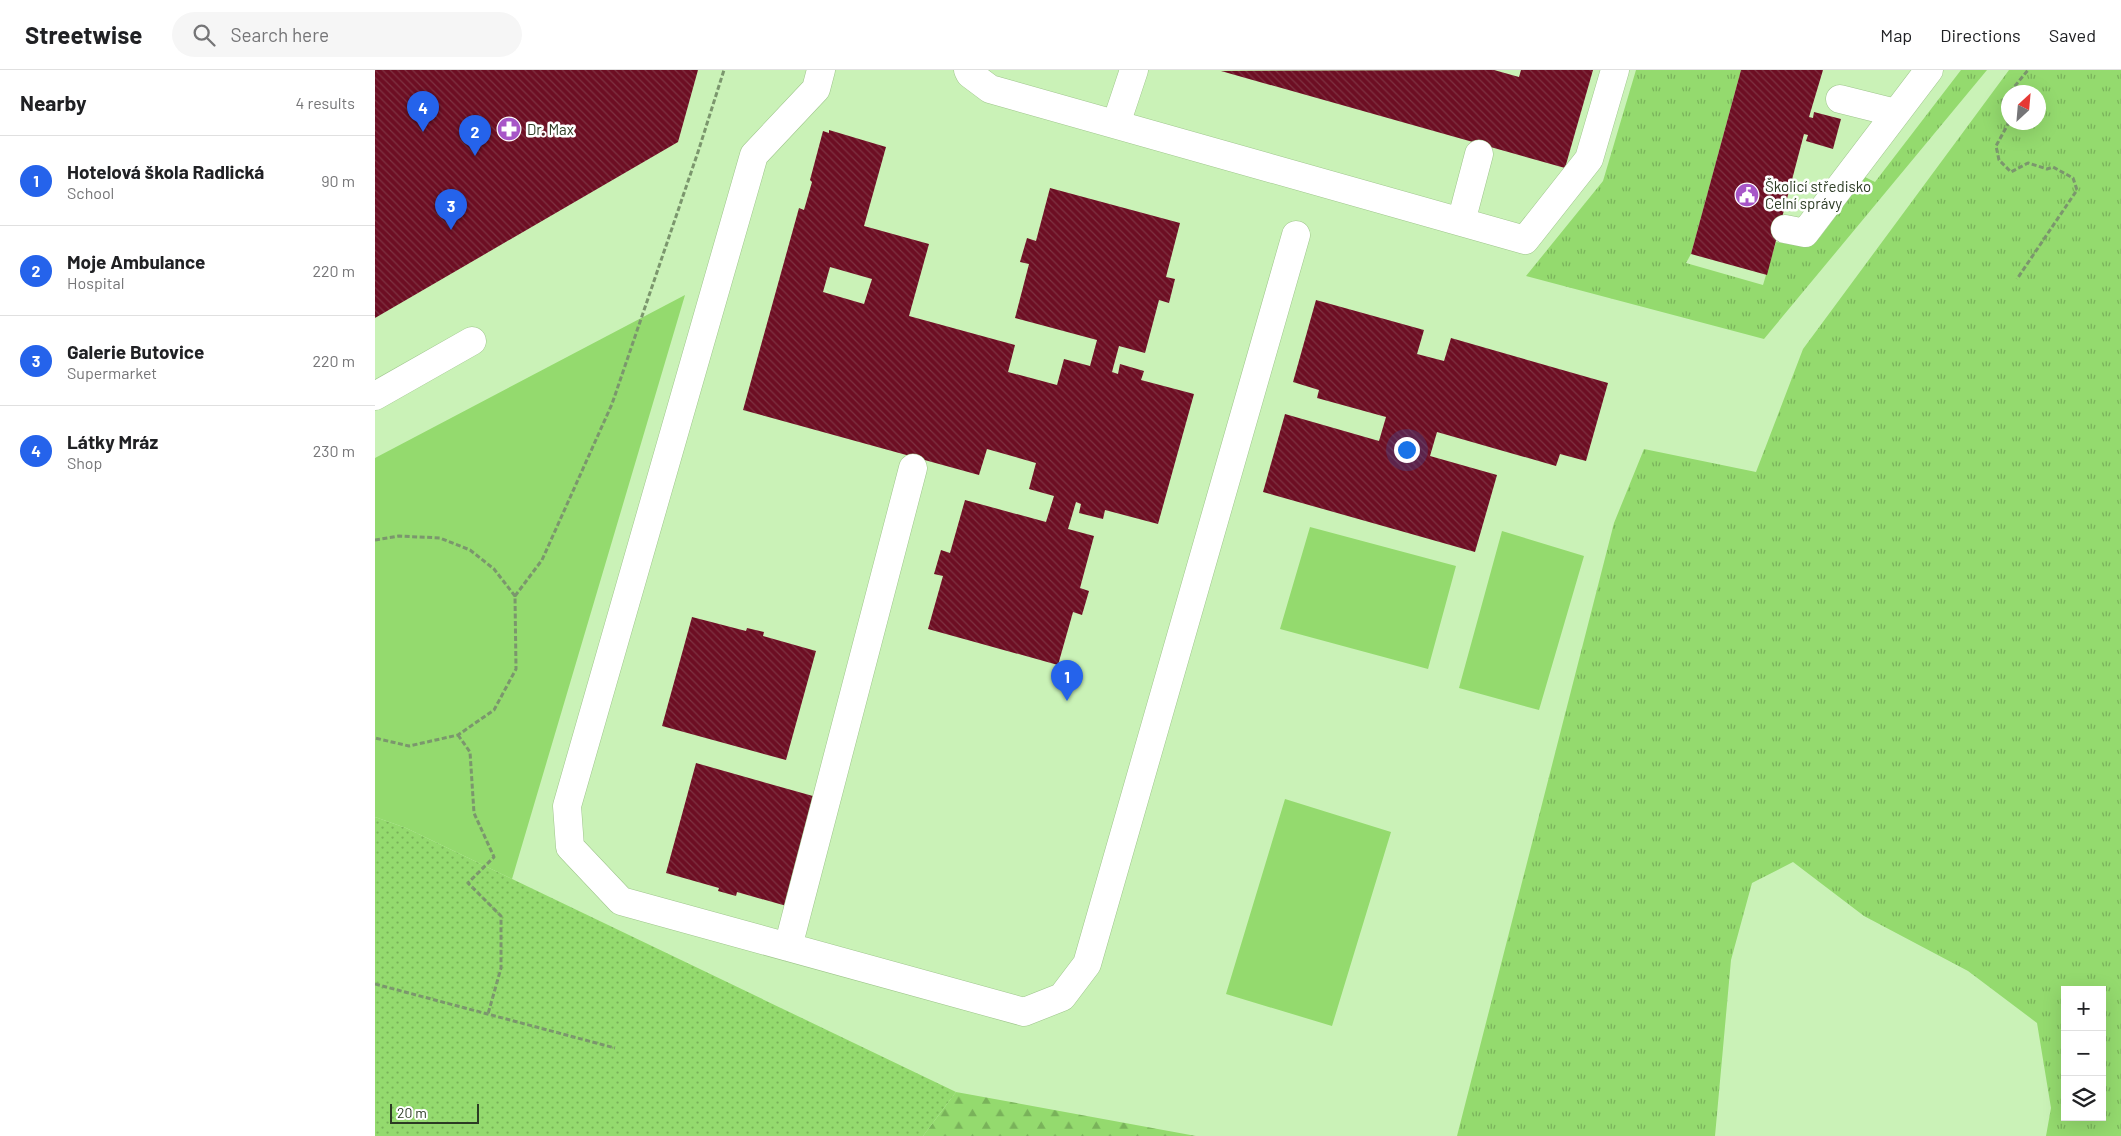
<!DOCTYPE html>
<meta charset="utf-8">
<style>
body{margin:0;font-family:Barlow,sans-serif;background:#f6f6f6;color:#202124}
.controls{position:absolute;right:15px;bottom:15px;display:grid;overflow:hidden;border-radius:0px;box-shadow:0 5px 20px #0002}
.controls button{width:45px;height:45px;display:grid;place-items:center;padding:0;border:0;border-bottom:1px solid #e0e0e0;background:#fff;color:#202124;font:25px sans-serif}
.compass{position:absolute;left:1626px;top:15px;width:45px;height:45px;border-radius:50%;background:#fff;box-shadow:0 5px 20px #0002;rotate:26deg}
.scale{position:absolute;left:15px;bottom:12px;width:89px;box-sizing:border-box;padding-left:5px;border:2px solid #2c3b24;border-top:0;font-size:14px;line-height:18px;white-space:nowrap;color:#2c3b24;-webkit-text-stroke:4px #fff;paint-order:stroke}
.you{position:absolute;left:1031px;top:379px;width:18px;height:18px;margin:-12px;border:4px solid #fff;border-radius:50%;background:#1a73e8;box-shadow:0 0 0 8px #1a73e833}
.badge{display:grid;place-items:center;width:32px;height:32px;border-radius:50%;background:#2563eb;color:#fff;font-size:16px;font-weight:700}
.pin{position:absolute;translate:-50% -41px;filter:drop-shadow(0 1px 2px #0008)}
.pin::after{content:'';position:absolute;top:26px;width:18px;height:15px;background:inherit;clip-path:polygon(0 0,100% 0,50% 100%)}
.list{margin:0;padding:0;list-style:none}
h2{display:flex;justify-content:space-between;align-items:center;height:65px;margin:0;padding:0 20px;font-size:21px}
h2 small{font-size:16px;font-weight:400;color:#757577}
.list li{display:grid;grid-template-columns:32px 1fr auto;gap:15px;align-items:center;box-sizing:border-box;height:90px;padding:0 20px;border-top:1px solid #e0e0e0}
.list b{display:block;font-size:19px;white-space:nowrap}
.list p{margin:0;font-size:16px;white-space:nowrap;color:#757577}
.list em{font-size:16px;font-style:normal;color:#757577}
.icon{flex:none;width:28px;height:28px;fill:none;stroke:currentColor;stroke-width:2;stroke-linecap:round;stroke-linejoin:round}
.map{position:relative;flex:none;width:1746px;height:1066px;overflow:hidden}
header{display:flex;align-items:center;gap:30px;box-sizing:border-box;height:70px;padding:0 25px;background:#fff;border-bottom:1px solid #e0e0e0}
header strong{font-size:24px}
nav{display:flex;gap:28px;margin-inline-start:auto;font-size:18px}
.search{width:350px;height:45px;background:#f6f6f6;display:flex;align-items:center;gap:12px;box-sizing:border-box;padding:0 18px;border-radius:28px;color:#757577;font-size:19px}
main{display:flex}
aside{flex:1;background:#fff}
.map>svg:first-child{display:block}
</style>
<header>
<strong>Streetwise</strong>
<div class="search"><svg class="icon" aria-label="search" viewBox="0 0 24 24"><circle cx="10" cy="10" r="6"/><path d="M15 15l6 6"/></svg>Search here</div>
<nav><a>Map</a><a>Directions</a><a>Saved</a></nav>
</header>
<main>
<aside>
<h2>Nearby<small>4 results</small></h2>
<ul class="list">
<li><span class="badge">1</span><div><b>Hotelová škola Radlická</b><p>School</p></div><em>90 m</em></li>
<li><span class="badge">2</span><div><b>Moje Ambulance</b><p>Hospital</p></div><em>220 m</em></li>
<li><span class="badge">3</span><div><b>Galerie Butovice</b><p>Supermarket</p></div><em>220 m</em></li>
<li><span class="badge">4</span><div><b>Látky Mráz</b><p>Shop</p></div><em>230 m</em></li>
</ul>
</aside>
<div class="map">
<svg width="1746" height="1066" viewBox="0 0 1746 1066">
<defs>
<pattern id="grass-tufts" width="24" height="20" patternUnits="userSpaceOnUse" patternTransform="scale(1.25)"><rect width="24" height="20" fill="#94da6e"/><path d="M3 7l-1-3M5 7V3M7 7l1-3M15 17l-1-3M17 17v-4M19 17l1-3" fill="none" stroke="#79b25a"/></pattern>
<pattern id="forest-firs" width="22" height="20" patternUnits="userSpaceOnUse" patternTransform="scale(1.25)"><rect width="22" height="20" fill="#94da6e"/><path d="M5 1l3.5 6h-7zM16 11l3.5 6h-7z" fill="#79b25a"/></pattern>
<pattern id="garden-dots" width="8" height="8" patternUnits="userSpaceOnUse" patternTransform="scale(1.25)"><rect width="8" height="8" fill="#94da6e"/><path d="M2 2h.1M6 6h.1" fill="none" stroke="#79b25a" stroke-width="1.8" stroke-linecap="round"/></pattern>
<pattern id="building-back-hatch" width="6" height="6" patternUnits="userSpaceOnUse" patternTransform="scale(1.25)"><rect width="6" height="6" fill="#6d0e23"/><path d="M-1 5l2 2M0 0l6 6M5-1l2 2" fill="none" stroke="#7e3242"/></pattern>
</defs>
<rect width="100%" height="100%" fill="#caf2b7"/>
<path fill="url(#grass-tufts)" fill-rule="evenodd" d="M1261 0H1366L1316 184 1311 193 1388 215 1401 172 1425 176 1445 167 1490 107 1500 112 1586 0H1612L1389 269 1151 206 1228 111Z
M1634 0H1746V1066H1671L1676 1038 1662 953 1593 901 1489 846 1418 792 1377 813 1356 890 1340 1066H1082L1239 453 1269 379 1381 402 1428 279ZM1634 22H1664V52H1634ZM1690 920H1727V1047H1690Z"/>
<path fill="url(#forest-firs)" d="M581 1022 821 1066H548Z"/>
<path fill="#94da6e" d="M310 225 137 809 31 758 0 747V388Z
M935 457 1081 496 1053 599 905 559Z
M1127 461 1209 486 1164 640 1084 618Z
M910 729 1016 762 957 956 851 924Z"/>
<path fill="url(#garden-dots)" d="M0 747 31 758 581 1022 548 1066H0Z"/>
<path fill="url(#building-back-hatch)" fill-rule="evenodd" d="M0 0H323L303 72 0 248Z
M1119 0 1144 7 1146 0H1218L1190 98 846 1Z
M1366 0H1448L1434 47 1438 48 1439 42 1466 49 1458 79 1431 71 1433 65 1429 64 1392 205 1316 184Z
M454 60 511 77 489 156 554 174 534 246 640 275 633 302 682 315 689 289 715 296 722 270 640 248 654 194 645 192 652 168 661 171 675 118 805 153 791 207 800 209 794 233 784 230 770 283 744 276 737 302 743 304 745 294 769 301 766 310 819 324 783 454 730 440 728 449 704 443 706 434 701 432 693 459 719 466 705 518 714 521 707 545 698 542 683 595 553 559 568 506 559 504 566 480 575 483 590 430 671 452 679 426 654 419 661 393 612 379 604 405 368 340 424 138 429 140 437 112 435 110 448 61 454 63ZM455 197 497 209 489 234 448 222Z
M941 230 1049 260 1042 284 1069 291 1076 268 1233 313 1211 391 1185 384 1181 396 1062 362 1055 386 1122 405 1100 482 888 422 910 344 1004 371 1011 347 942 328 944 320 918 312Z
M317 547 371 561 372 558 389 562 388 566 441 581 411 690 287 656Z
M321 693 445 728 415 837 362 822 361 826 343 821 344 818 291 803Z"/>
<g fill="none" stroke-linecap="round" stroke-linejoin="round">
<g stroke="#9ec58b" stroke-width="29">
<path id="minor" d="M446 0 441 19 379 85 192 736 195 777 246 831 649 942 687 927 712 894 921 165
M593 0 595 4 615 19 1150 170 1214 89 1240 0
M1465 29 1521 43
M741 54 759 0
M1086 152 1104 84
M1410 159 1430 163 1554 0
M0 326 97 271
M413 877 538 398"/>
</g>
<path stroke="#7b966d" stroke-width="3" stroke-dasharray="5 2.5" stroke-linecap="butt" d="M1635 22 1653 0
M1634 24 1628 30 1633 54 1621 76 1624 90 1636 102 1653 93 1672 99 1678 97 1698 108 1702 120 1642 209
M0 470 24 466 65 468 95 480 119 499 140 526 141 599 119 640 83 665 34 676 0 668
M140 526 167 490 237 334 323 82 349 0
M83 665 95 682 99 743 119 787 93 813 126 846V898L113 944
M0 914 240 978"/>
<use href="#minor" stroke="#fff" stroke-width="28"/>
</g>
<defs>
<g id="pharmacy-disc" transform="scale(1.25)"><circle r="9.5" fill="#a756c7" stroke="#fff"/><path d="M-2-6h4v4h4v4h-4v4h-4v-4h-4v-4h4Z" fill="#fff"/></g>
<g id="civic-disc" transform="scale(1.25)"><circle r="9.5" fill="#a756c7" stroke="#fff"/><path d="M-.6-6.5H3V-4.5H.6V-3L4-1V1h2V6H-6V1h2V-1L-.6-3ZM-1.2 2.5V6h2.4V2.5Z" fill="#fff"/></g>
</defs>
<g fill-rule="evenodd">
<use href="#pharmacy-disc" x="134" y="59"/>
<use href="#civic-disc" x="1372" y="125"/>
</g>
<g text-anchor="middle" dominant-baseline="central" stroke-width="5" stroke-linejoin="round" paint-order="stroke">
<g font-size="15" fill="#2c3b24" stroke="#fff" text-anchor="start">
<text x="152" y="59">Dr. Max</text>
<text x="1390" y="116">Školicí středisko<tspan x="1390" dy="17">Celní správy</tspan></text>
</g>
</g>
</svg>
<div class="controls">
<button>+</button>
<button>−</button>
<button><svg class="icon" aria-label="layers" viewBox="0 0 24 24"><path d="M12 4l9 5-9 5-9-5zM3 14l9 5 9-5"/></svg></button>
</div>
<svg class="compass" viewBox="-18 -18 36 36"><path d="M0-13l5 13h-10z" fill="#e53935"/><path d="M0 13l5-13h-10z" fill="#757577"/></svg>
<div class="scale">20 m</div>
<div class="you"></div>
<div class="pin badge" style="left:692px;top:631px">1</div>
<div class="pin badge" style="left:100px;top:86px">2</div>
<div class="pin badge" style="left:76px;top:160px">3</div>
<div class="pin badge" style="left:48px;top:62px">4</div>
</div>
</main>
